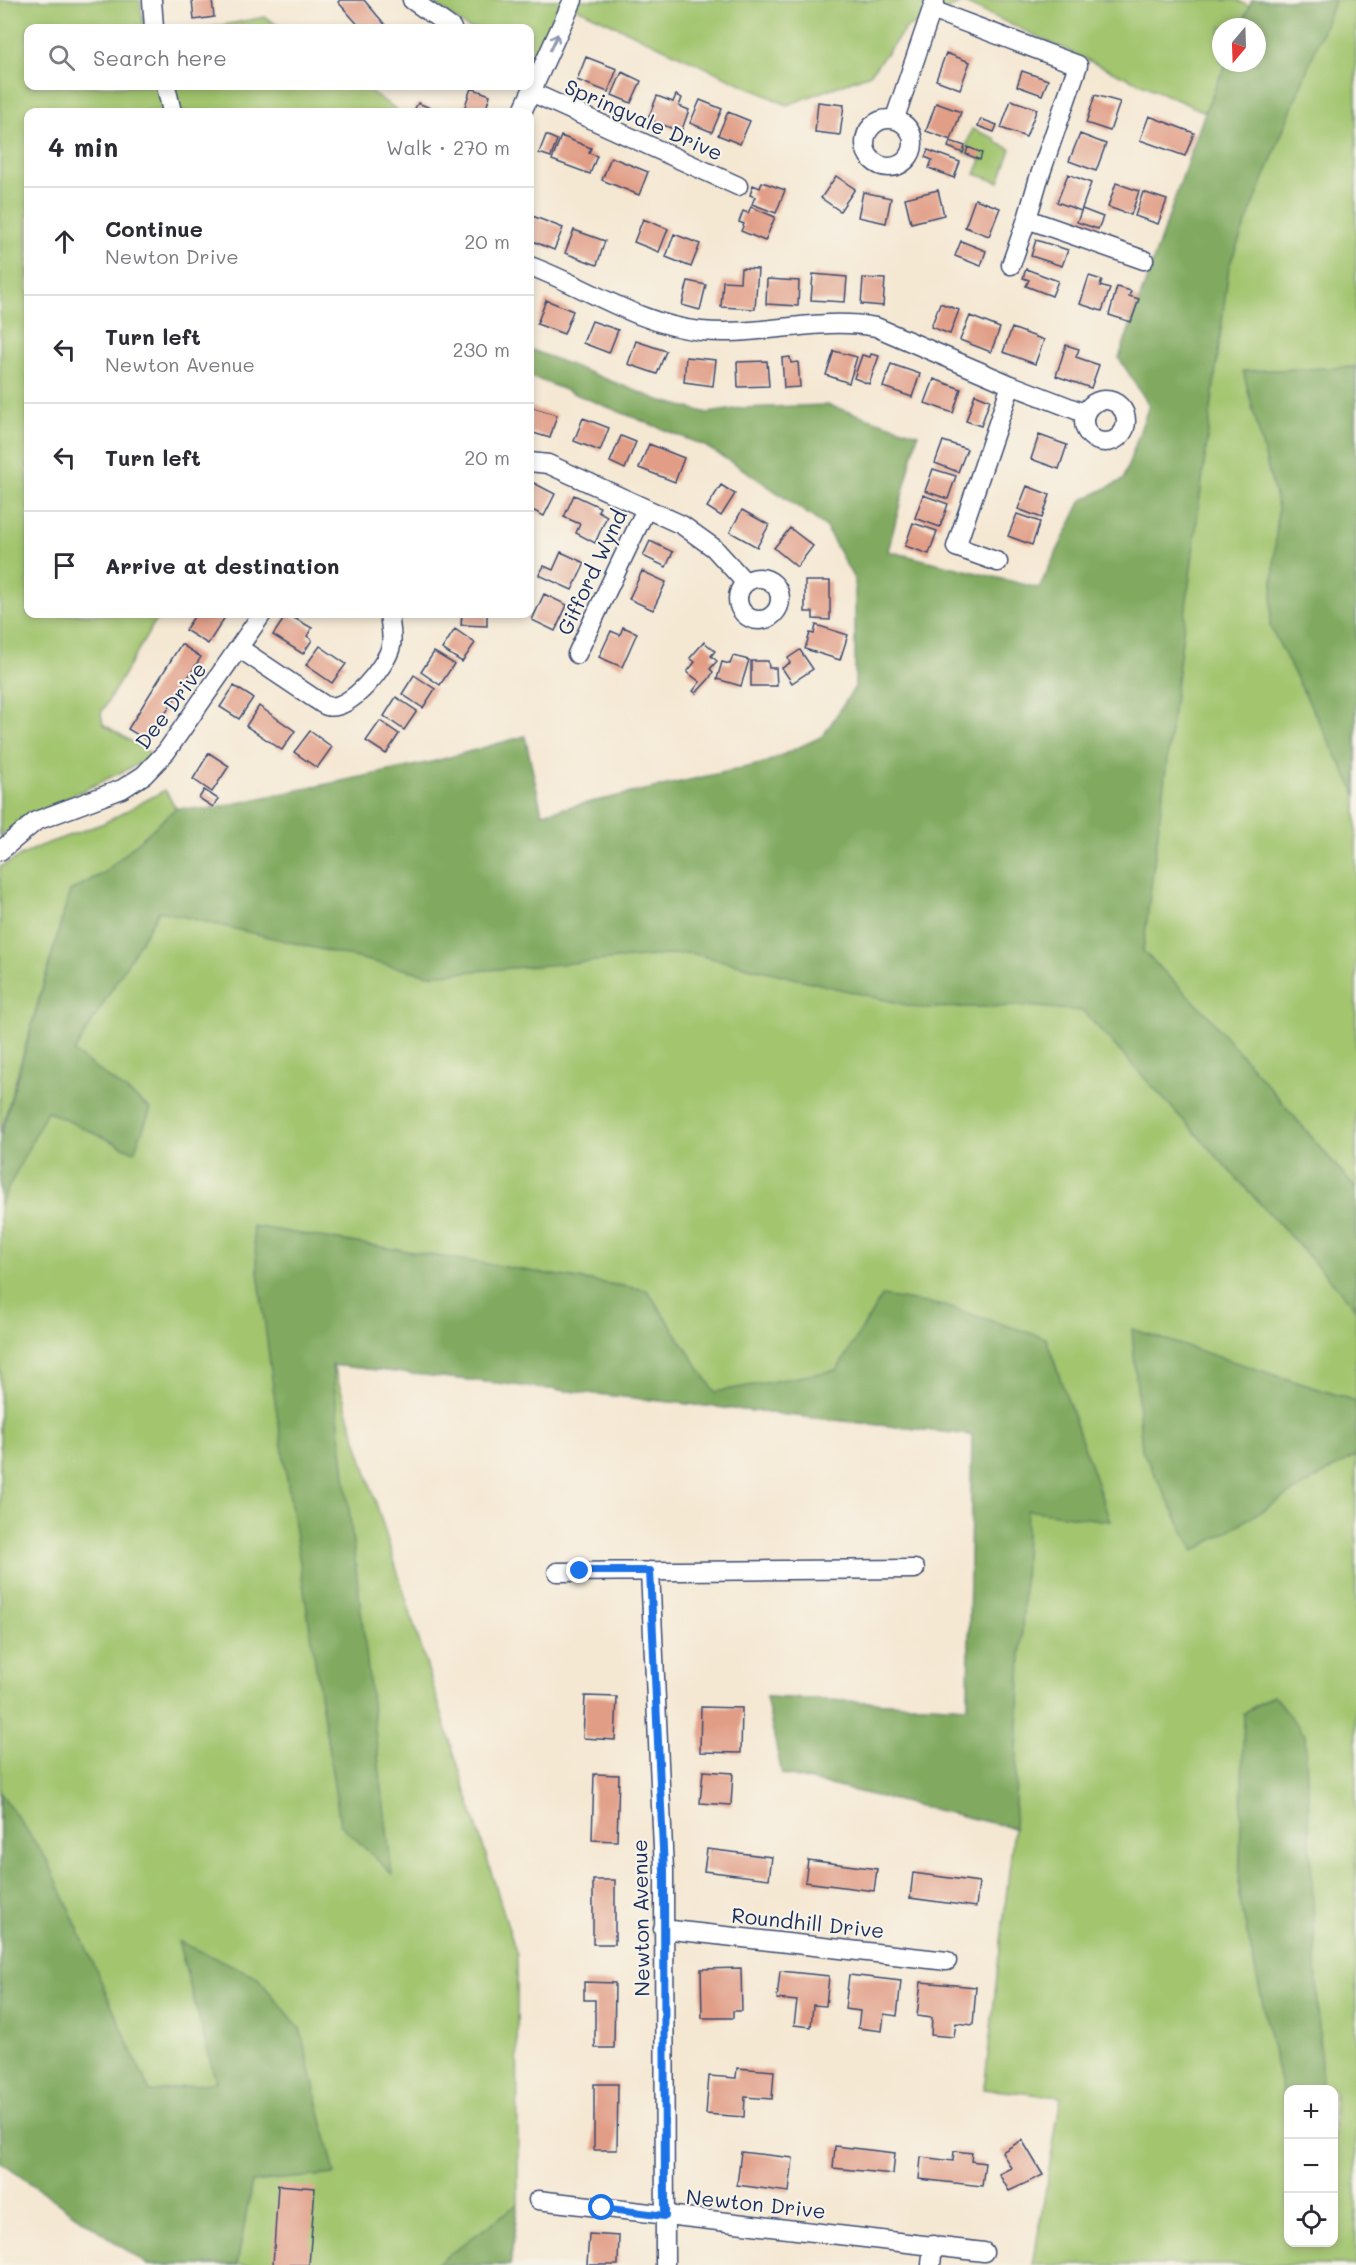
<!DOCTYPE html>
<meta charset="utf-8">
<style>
body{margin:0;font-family:Mali,sans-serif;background:#f2f2f3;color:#2b2b33}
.controls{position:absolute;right:18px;bottom:18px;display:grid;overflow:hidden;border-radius:12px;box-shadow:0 3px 9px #0003}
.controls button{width:54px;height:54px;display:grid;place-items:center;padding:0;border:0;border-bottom:2px solid #e1e1e2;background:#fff;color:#2b2b33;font:30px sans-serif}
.compass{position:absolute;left:1212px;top:18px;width:54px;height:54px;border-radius:50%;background:#fff;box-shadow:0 3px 9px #0003;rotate:199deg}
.stop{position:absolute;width:18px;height:18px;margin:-14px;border:4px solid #1a73e8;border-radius:50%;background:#fff}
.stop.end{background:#1a73e8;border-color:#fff;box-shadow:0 2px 6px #0008}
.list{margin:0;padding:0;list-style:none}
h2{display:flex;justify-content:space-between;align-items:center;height:78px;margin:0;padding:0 24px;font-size:26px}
h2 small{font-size:20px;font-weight:400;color:#7c7c81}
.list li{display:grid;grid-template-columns:39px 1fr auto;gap:18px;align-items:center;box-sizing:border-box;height:108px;padding:0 24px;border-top:2px solid #e1e1e2}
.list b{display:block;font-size:22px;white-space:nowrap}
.list p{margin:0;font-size:20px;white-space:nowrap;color:#7c7c81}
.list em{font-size:20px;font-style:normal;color:#7c7c81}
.icon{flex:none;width:33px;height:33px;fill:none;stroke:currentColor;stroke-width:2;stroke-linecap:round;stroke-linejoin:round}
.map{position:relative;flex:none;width:1356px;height:2265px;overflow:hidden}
.search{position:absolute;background:#fff;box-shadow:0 3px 9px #0003;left:24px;top:24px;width:510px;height:66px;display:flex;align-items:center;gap:15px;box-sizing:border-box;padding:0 21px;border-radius:12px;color:#7c7c81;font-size:22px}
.panel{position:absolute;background:#fff;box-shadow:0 3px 9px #0003;left:24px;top:108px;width:510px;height:510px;border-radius:12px}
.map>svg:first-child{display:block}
</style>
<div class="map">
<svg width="1356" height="2265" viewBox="0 0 1356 2265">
<rect width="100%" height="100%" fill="#f7f3e8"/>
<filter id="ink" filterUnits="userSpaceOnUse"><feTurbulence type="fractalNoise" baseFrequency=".0167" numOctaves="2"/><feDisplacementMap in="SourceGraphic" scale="12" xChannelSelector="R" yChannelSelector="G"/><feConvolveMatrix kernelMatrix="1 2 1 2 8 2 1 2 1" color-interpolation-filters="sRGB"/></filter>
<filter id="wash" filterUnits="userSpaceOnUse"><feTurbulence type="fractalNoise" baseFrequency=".008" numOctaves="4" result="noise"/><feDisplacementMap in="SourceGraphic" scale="24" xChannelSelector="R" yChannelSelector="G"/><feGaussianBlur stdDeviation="1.35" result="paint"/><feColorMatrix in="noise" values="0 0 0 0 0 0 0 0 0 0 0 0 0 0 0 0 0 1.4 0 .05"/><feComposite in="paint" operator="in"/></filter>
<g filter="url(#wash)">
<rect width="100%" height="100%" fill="#f5e8d3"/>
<path fill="#a2c56e" stroke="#5e7a66" stroke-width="1.5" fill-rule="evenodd" d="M0 0H140L144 28H28V86H362L400 112H28V614H156L159 615 101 713 103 724 155 756 34 814 0 836Z
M430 0H1237L1250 7 1241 27H1221V63H1226L1205 112 1096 64 963 2 906 28 870 74 787 105 564 2 530 71V28H468Z
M1289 0H1356V2265H1033L1061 2097 984 2089 1014 1828 782 1774 766 1697 968 1707 972 1435 333 1365 517 1955 518 2204 510 2265H149L0 2154V1187L129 899 982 910ZM1288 2090H1334V2242H1288Z
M265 17 282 28H207Z
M972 129 995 138 997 143 1011 149 999 182 975 174 981 160 964 153Z
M165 790 176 808 104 873 70 891 0 1135V867L40 846 104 823Z"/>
<path fill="#81aa61" stroke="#4e6c60" stroke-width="1.5" d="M1252 0H1335L1229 266 1143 951 1205 1012 1356 1189V1308L1083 1011 1026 1006 919 1008 690 953 429 975 159 911 74 1052 151 1109 134 1152 47 1111 0 1205V1138L70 891 104 873 176 808 209 809 432 762 525 736 542 813 765 763 823 736 855 687V581L825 526 746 471 705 446 530 376V349L659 400 708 413 741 408 828 405 918 434 888 551 1039 588 1082 500 1123 480 1149 405 1119 358 1205 112 1226 63H1257V27H1241Z
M1356 367V794L1270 626 1278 507 1243 371Z
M252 1226 647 1290 715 1392 837 1370 882 1296 945 1306 1046 1338 1110 1521 1027 1510 1014 1828 782 1774 766 1697 968 1707 972 1435 332 1365 392 1874 340 1824 274 1394Z
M1132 1329 1356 1401V1455L1194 1551 1142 1450Z
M1273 1695 1305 1735 1322 2089 1288 2090V2118L1239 1896 1244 1713Z
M0 1792 48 1861 150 2092 216 2082 178 1941 256 1976 300 2028 335 2174 252 2182 237 2265H148L0 2162Z
M518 2204 510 2265H435Z"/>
<g id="blocks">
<path fill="#e19d86" d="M192 0H212L214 17 194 20Z
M340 0H364L388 28H361L338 2Z
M946 53 970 62 960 89 936 80Z
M586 57 617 69 608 92 577 80Z
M1022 71 1048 80 1042 95 1017 86Z
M622 72 641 81 631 103 612 95Z
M471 88 490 95 485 112H463Z
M676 95 682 98 679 106 689 110 681 132 648 119 657 96 673 102Z
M1095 95 1120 102 1110 131 1086 123Z
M700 100 722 109 712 132 690 123Z
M1011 100 1037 109 1026 137 1001 128Z
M818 102 844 105 840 135 815 132Z
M418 103 440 112H413Z
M936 103 961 112 951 140 926 131Z
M728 112 750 121 740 144 718 135Z
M1149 116 1194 133 1185 156 1140 140Z
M981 119 997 125 994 132 978 126Z
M1080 134 1106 144 1096 171 1069 161Z
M546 135 557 140 551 157 539 153Z
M561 136 591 148 589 153 597 156 590 174 552 160Z
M950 141 965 146 963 153 948 147Z
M968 147 982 153 980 160 966 154Z
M928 150 960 162 954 178 929 168 932 160 925 157Z
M611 157 648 172 639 195 602 180Z
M1068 174 1091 183 1081 211 1057 202Z
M836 176 855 189 840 211 821 198Z
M762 182 785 190 776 213 752 204 755 197 750 195 753 185 760 188Z
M1116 183 1139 191 1131 215 1108 207Z
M938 190 944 215 911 223 905 198Z
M863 192 891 198 886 223 858 217Z
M1143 192 1167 200 1158 224 1135 216Z
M975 199 1000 208 989 236 965 227Z
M751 207 775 217 765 241 741 231 744 224 739 222 743 211 748 213Z
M1082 209 1103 217 1098 229 1077 222Z
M530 215 563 228 554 250 530 240Z
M643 219 668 229 659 252 634 242Z
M574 230 605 241 597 265 565 253Z
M674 234 700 244 691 267 666 257Z
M1036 240 1068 250 1062 266 1031 256Z
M961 241 986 251 981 266 955 256Z
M741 268 758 269 755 309 721 307 723 281 740 282Z
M1026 269 1058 281 1052 296 1026 286 1029 280 1023 278Z
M813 274 847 277 845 302 811 300Z
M1089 276 1102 280 1100 286 1110 289 1102 311 1080 304Z
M863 278 885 279 883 306 861 304Z
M767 279 799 281 798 306 766 304Z
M688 281 706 285 700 310 682 305Z
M1117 287 1131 291 1129 296 1139 299 1131 322 1109 315Z
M546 300 573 311 564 334 537 324Z
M940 303 959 310 950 334 931 327Z
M970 316 1000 328 991 352 960 340Z
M592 321 618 330 609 353 583 343Z
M1012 328 1044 340 1035 364 1003 352Z
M636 341 666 351 657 374 628 364Z
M1066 345 1079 349 1076 357 1099 365 1091 388 1056 376Z
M834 351 857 357 849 383 826 375Z
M871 354 879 356 869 384 854 378 862 355 870 357Z
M686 357 716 360 713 386 684 382Z
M790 357 791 363 798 362 800 387 784 388 782 358Z
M767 361 769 386 738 387 737 362Z
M891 364 920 374 912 397 883 387Z
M934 379 961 389 953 413 925 403Z
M975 394 990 400 981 426 966 421Z
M531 407 557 415 550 438 530 432Z
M583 418 609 428 600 451 574 441Z
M1039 435 1067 445 1059 469 1031 459Z
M621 436 636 442 625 469 610 462Z
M943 441 967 449 958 472 935 463Z
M649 444 684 458 675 482 639 468Z
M933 469 956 476 948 499 925 491Z
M530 481 555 494 544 516 530 509Z
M721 485 735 494 721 516 707 507Z
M1027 486 1050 495 1042 518 1018 509Z
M574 495 600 507 598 511 607 516 595 543 576 533 580 524 564 517Z
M923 495 948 504 940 527 915 518Z
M742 510 769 525 757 547 730 532Z
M1017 514 1040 522 1032 545 1008 536Z
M913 523 937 531 929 554 905 546Z
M790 528 813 546 797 567 774 548Z
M650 541 673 552 666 567 643 556Z
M561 552 585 563 572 590 539 575 544 566 553 570Z
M642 571 666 582 653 610 629 599Z
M805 581H830V620L813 619V612H805Z
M544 594 567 605 555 631 532 620Z
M196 614H227L208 644 185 630Z
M287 614 312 628 307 636 312 640 303 654 273 635Z
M462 614H487V626L461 625Z
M816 625 848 635 840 660 805 649 810 633 814 634Z
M623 627 637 633 622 667 599 657 611 631 620 635Z
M455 629 475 643 462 662 442 649Z
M704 642 715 651 711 656 717 661 710 669 713 672 709 679 696 693 693 691 700 682 687 672 695 662 690 658Z
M181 644 201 657 148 741 128 729Z
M320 646 346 664 332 683 306 665Z
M800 650 813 669 792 683 782 668 790 663 788 658Z
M434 652 454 664 440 685 421 672Z
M733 656 749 660 741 686 717 679 722 662 730 664Z
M751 661H768L769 668H776L777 686H751Z
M414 675 435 689 423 708 402 694Z
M234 686 253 698 239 719 220 707Z
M396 697 417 711 404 730 384 716Z
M259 706 295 731 282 750 246 726Z
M380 721 399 734 386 754 366 741Z
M310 731 332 747 317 768 294 752Z
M209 753 229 766 212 792 193 779Z
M204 790 218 799 213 807 199 798Z
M585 1696 617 1697 615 1740 583 1738Z
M701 1707 742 1708 741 1753 700 1752Z
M703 1771 733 1773 731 1805 700 1803Z
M594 1774 619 1775 617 1841 592 1840Z
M707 1849 772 1857 769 1879 704 1871Z
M808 1860 877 1869 874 1891 805 1882Z
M913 1873 979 1882 976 1907 910 1898Z
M593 1880H615V1944H593Z
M741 1968 742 2011H733V2018H702L701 1969Z
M780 1971 829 1976 826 2006 813 2005 811 2027 794 2025 797 2001 777 1999Z
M849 1975 901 1981 897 2016 884 2014 882 2031 858 2028 860 2011 845 2009Z
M584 1982 615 1983 614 2048H595V2000H584Z
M921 1982 976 1987 973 2025 956 2023 954 2037 931 2035 932 2018 917 2016Z
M737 2068 774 2071 772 2099 745 2097 744 2117 706 2114 709 2076 736 2078Z
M594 2084H618L617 2150H594Z
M1022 2140 1043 2175 1009 2191 999 2174 1011 2168 1002 2152Z
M835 2146 895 2153 893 2174 833 2168Z
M954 2151 972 2153 971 2161 985 2163 982 2186 919 2179 921 2157 953 2161Z
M741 2152 793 2158 789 2192 737 2185Z
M278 2185 315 2188 309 2265H273Z
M589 2234 619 2236 618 2265H587Z"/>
</g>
</g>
<g filter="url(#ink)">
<use href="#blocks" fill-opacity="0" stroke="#3c4b70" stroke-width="1.5"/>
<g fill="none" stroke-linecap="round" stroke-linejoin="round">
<g stroke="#3c4b70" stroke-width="21">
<path id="minor" d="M152 0 154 28
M412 0 452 28
M932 10 1078 65 1038 181 1027 219 1144 260
M166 86 172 112
M531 92 738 186
M522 112 573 0
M895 118 935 0
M865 143a24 24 0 1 1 48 0a24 24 0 1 1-48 0Z
M1011 265 1027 219
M530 266C587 287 640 325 701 331 760 337 818 316 876 327L1011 385 1084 413
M1084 421a21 21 0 1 1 42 0a21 21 0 1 1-42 0Z
M530 462 548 464 682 525 714 548 745 582
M998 562 956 547 1011 385
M738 599a21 21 0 1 1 42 0a21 21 0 1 1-42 0Z
M239 648 315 699C319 701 323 705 327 706 350 712 387 665 391 646 393 635 390 624 389 614
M577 654 646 509
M0 851 36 821 122 789 144 775 166 752 262 614
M650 1571 664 1870 665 2265
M557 1572 915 1569
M663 1929 947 1961
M538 2200 984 2252
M931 2265 933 2245"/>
</g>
<use href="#minor" stroke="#fff" stroke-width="18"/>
</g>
<defs><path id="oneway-shaft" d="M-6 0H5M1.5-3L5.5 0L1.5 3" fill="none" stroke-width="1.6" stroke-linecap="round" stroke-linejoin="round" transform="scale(1.5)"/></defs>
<use stroke="#8d97ae" href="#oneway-shaft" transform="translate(554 42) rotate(-65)"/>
</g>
<g fill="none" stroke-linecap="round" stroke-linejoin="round" filter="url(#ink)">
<path stroke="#1a73e8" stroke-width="8" d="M580 1571H650L664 1870 665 2216 602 2208"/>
</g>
<g text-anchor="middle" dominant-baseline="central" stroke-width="4.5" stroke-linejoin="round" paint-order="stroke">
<g font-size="21" fill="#1b2f5e" stroke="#f7f3e8">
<text transform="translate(644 119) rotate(24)">Springvale Drive</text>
<text transform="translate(591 572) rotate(-65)">Gifford Wynd</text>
<text transform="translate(170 705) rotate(-53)">Dee Drive</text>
<text transform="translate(640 1918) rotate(-91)">Newton Avenue</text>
<text transform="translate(808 1922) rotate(6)">Roundhill Drive</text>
<text transform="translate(756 2203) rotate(6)">Newton Drive</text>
</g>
</g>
</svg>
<div class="controls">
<button>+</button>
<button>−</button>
<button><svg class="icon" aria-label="locate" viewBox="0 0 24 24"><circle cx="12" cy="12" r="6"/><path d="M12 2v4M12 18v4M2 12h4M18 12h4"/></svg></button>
</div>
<svg class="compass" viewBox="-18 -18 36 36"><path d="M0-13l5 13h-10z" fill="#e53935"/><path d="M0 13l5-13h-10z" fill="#7c7c81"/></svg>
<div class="stop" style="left:602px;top:2208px"></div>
<div class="stop end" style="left:580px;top:1571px"></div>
<div class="search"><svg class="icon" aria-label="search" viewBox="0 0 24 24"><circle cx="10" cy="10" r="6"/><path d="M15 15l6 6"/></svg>Search here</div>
<section class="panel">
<h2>4 min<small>Walk · 270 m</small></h2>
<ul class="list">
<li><svg class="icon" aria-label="ahead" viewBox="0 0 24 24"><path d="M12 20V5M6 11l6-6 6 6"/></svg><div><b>Continue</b><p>Newton Drive</p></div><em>20 m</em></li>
<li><svg class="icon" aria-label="left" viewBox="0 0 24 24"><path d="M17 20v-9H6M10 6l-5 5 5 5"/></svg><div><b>Turn left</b><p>Newton Avenue</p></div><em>230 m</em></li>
<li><svg class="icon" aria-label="left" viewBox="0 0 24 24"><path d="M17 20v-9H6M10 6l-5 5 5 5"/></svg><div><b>Turn left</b></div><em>20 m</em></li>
<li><svg class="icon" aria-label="arrive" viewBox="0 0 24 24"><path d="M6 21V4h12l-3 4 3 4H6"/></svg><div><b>Arrive at destination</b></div></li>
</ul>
</section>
</div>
